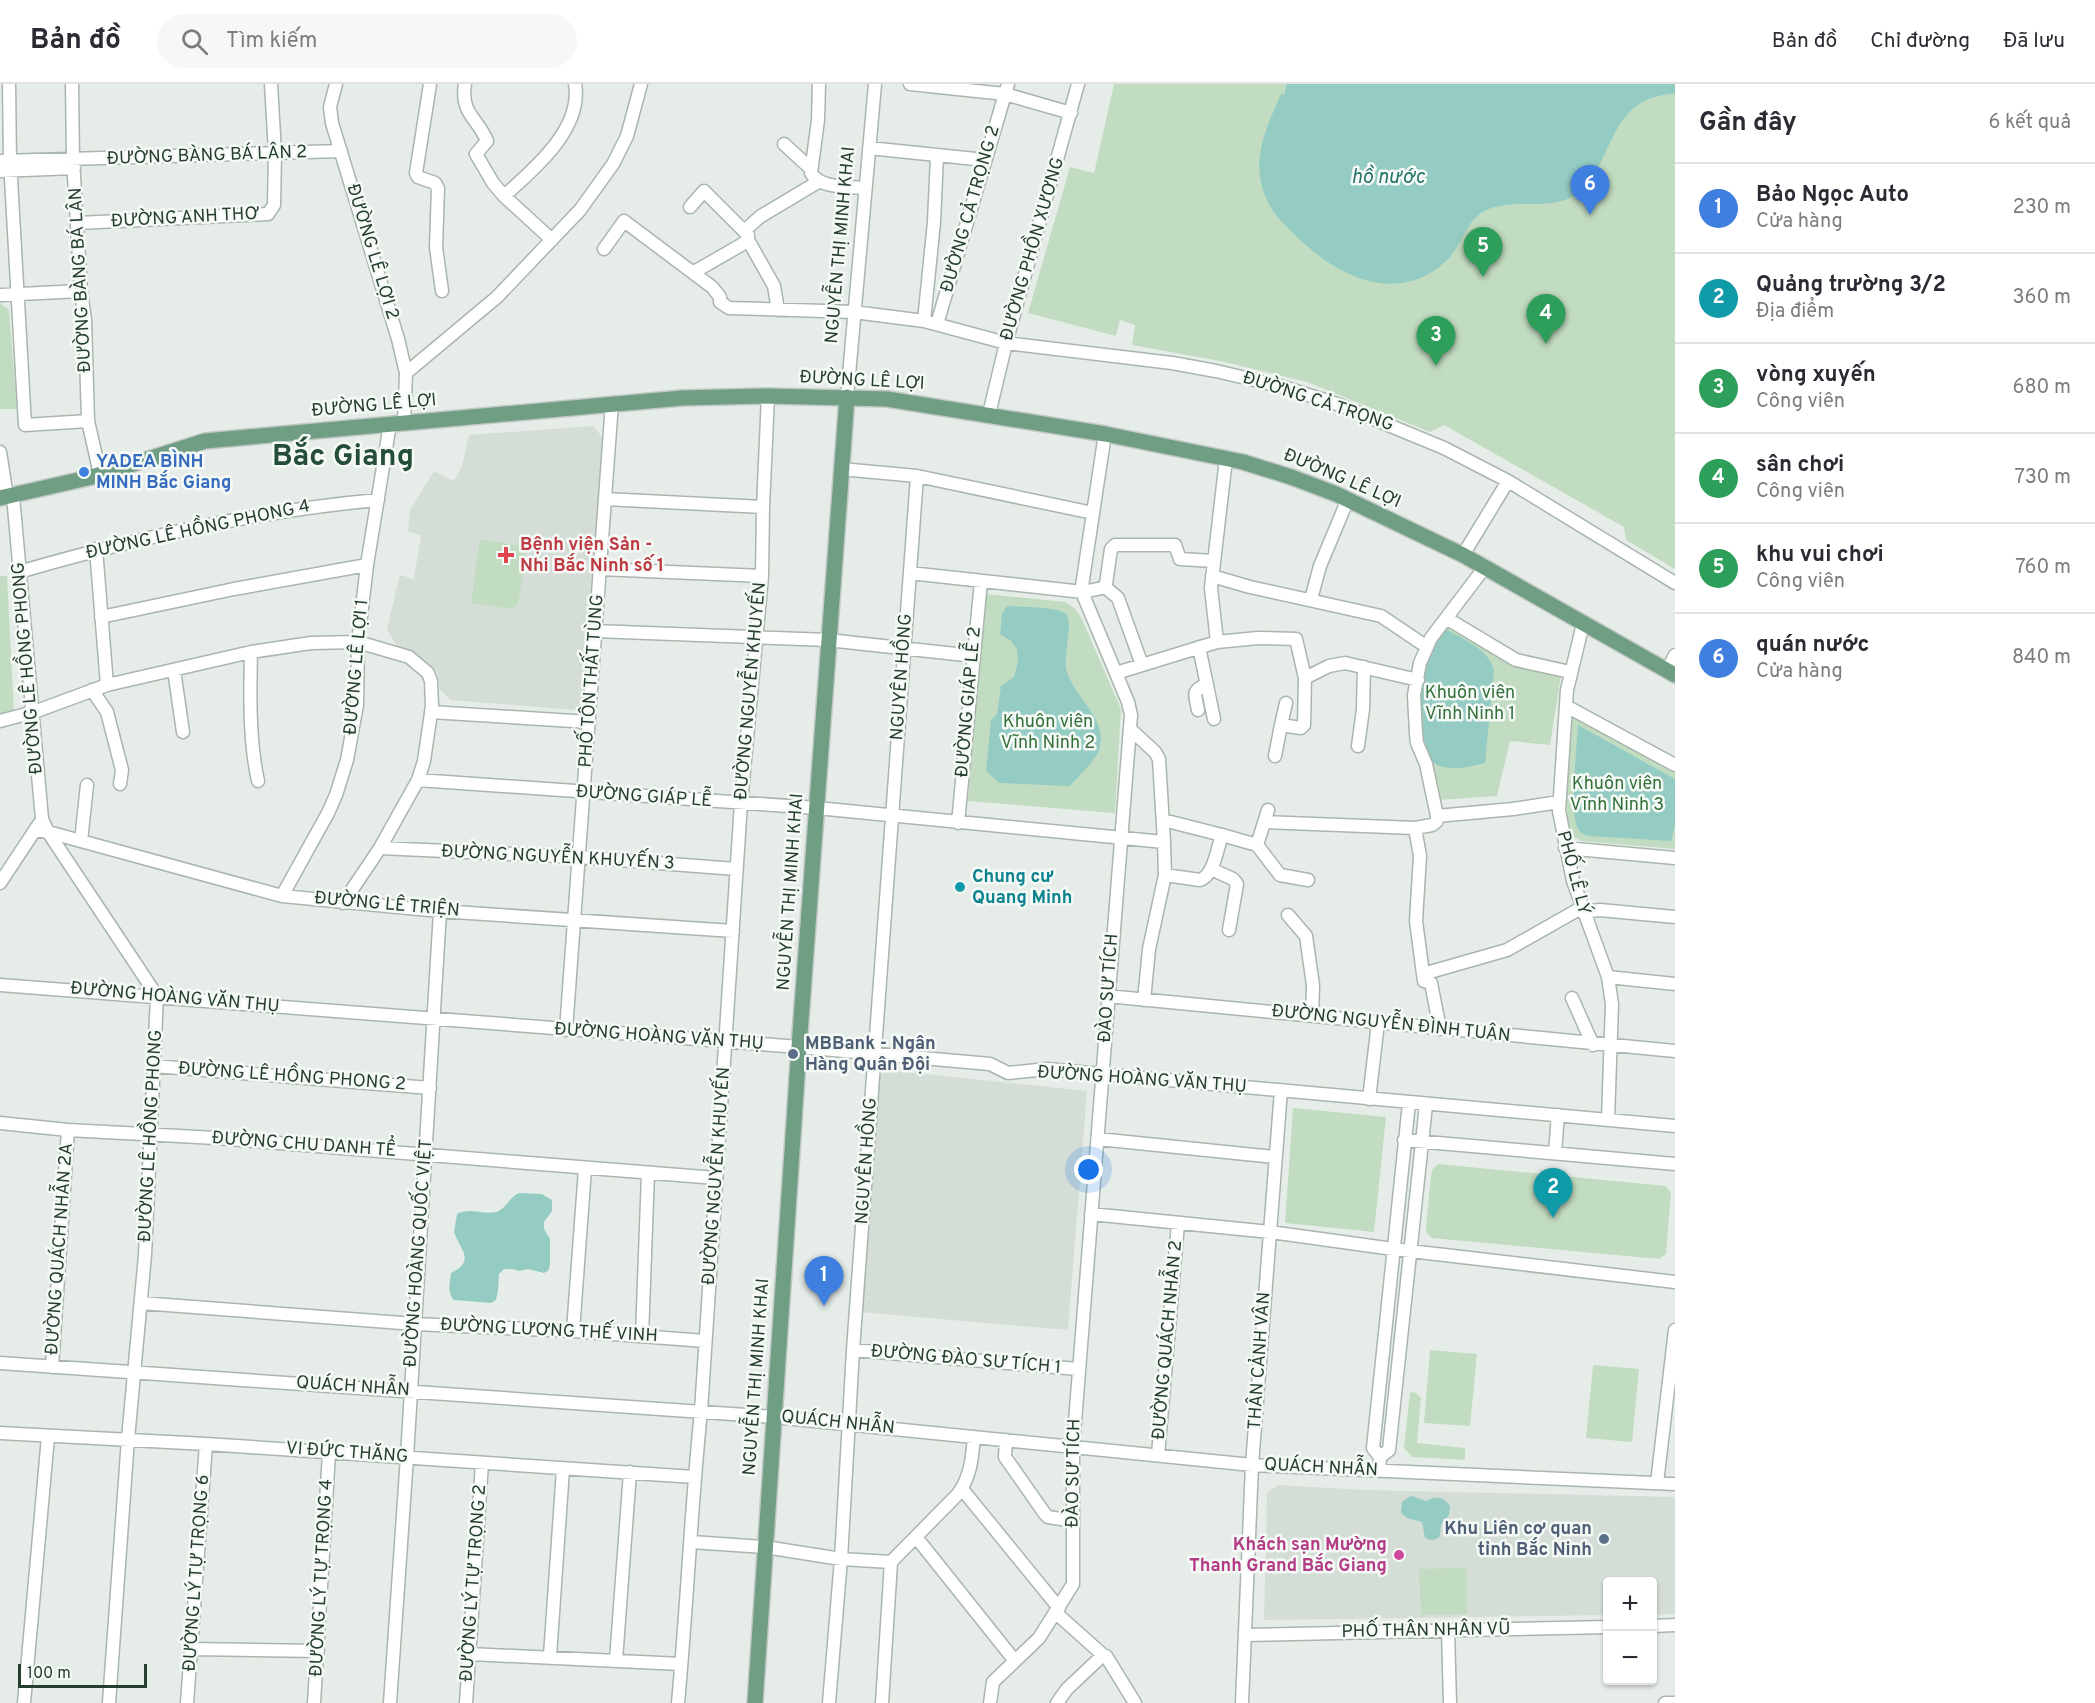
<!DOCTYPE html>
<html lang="vi">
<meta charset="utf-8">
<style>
body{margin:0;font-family:Overpass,sans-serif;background:#f7f7f7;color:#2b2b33}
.controls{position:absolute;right:18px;bottom:18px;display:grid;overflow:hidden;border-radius:6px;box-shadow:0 2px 4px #0004}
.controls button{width:54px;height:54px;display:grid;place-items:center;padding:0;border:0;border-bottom:2px solid #e1e1e2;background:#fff;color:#2b2b33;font:30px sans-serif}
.scale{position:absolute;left:18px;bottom:15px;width:129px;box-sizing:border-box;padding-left:6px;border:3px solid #263e30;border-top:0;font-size:16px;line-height:21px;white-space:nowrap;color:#263e30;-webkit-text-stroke:4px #f6faf7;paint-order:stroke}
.you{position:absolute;left:1089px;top:1086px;width:21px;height:21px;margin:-15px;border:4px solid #fff;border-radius:50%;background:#1a73e8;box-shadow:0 0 0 9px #1a73e833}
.badge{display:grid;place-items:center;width:39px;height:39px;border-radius:50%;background:#2563eb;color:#fff;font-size:20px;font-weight:700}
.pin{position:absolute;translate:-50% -50px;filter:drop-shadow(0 2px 3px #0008)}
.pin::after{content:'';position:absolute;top:32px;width:21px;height:18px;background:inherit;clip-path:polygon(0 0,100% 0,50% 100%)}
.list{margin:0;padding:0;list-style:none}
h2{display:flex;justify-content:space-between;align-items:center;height:78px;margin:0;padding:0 24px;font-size:26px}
h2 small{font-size:20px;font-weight:400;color:#7c7c81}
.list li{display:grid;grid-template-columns:39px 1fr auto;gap:18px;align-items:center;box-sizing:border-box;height:90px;padding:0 24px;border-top:2px solid #e1e1e2}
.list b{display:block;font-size:22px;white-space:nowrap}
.list p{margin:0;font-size:20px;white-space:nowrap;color:#7c7c81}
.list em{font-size:20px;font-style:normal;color:#7c7c81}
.icon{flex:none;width:33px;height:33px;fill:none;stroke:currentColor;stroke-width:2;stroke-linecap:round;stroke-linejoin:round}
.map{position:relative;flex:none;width:1675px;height:1619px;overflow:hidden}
header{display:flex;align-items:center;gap:36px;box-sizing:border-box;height:84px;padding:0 30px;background:#fff;border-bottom:2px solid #e1e1e2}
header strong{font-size:28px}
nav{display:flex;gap:33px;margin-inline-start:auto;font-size:21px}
.search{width:420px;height:54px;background:#f7f7f7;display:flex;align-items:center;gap:15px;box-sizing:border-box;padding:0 21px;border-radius:33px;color:#7c7c81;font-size:22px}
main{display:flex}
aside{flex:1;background:#fff}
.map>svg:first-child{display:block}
</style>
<header>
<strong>Bản đồ</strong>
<div class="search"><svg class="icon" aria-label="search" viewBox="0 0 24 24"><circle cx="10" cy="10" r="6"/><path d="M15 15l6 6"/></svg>Tìm kiếm</div>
<nav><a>Bản đồ</a><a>Chỉ đường</a><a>Đã lưu</a></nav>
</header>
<main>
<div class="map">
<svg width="1675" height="1619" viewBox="0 0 1675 1619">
<rect width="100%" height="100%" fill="#e6ede8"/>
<path fill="#d4ddd6" d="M593 342 603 354 582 619 575 626 451 616 440 606 438 590 435 585 420 574 399 566 387 545 400 491 414 495 421 452 408 447 410 426 434 387 454 397 462 382 469 351Z
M887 986 1087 1007 1068 1246 859 1228 876 996Z
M1278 1401 1365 1406 1675 1413V1530L1653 1531 1652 1498H1608L1607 1531 1264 1536 1267 1409Z"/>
<path fill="#c2dcc1" d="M1114 0H1675V485L1626 456 1624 443 1444 341 1430 348 1307 298 1225 278 1132 261 1135 241 1120 236 1116 252 1028 229 1070 83 1094 89Z
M0 219 9 226 17 325H0Z
M480 455 523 462 526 469 518 520 512 525 471 519Z
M0 492H7L14 628 0 633Z
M986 510 1066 518 1074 524 1081 533 1121 625 1115 729 968 717Z
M1445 540 1561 591 1550 661 1510 657 1497 712 1439 716 1421 666Z
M1578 633 1675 686V765L1581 757C1581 756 1573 753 1573 753 1560 741 1571 656 1572 636Z
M1293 1024 1386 1033 1374 1148 1285 1139Z
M1438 1080 1666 1102 1671 1109 1666 1170 1659 1175 1432 1154 1427 1149 1426 1143 1431 1092 1432 1086Z
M1430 1266 1477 1270 1470 1342 1424 1339Z
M1593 1281 1639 1285 1632 1358 1586 1354Z
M1410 1308 1416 1309 1421 1314 1417 1359 1465 1364V1376L1412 1373 1404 1364Z
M1466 1484 1467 1530 1421 1531 1419 1485Z"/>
<path fill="#94ccc4" d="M1287 0H1675V10C1608 12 1616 76 1579 108 1554 129 1515 113 1487 126 1466 134 1462 164 1445 178 1396 222 1337 192 1297 153 1287 143 1277 134 1270 122 1248 81 1264 49 1281 10L1284 11Z
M1007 522C1020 523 1057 522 1066 530 1074 538 1062 575 1067 588 1075 615 1109 635 1099 666 1096 676 1077 694 1070 702L999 699 986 687 991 636 997 630 1001 602 1014 593 1018 578 1017 565 1011 557 1000 550 1002 530Z
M1444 544C1462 555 1490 565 1494 587L1485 679C1469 683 1451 688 1435 680 1407 668 1418 595 1427 572 1431 562 1438 553 1444 544Z
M1578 641 1675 695V741L1671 757 1590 752C1585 751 1581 750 1578 745 1569 729 1577 662 1578 641Z
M519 1109 542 1110 552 1116V1127L544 1138V1145L550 1155V1181L548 1187 544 1189 528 1185 519 1187 513 1185H504L499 1190 498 1207 496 1216 491 1219 454 1216C447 1209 450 1198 451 1189 477 1177 459 1164 454 1148L457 1130C469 1123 483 1131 496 1128 505 1126 509 1113 519 1109Z
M1412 1412 1426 1417C1436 1412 1443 1412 1450 1422L1449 1431 1441 1441 1440 1452C1435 1457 1431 1457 1425 1454L1422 1438 1407 1434 1401 1429 1402 1418 1409 1413Z"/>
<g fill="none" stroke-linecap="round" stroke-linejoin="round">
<g stroke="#a9b5ad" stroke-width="15">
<path id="minor" d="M9 0 10 77 25 341 88 337
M72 0 73 76 81 207 85 236 88 337 100 390
M336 0 330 23 332 39 398 255 406 289 404 339
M430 0 416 89 418 93 435 99 438 104 436 163 442 207
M465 0C460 30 478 34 487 57L476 70 493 99 504 112 552 156
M819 0 818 36 811 89C820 105 848 102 865 104
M910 0 1005 10 1071 29
M784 60 810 84
M869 64 985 76
M0 77 341 67
M0 87 74 84
M504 112C533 86 583 45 575 0
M690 123 704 107 744 147
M78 139 268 130 274 121 275 69 271 0
M748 156 774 202 778 226
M604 165 624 137 712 203 720 213V218L729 224 854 228 924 237 1006 259 1172 279 1216 287 1280 302 1340 321 1444 364 1508 397 1675 499
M694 188 741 161 748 156V151L744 147 761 132 818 98
M0 211 81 207
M924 237 934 138 937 72
M937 240 1008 0
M406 289 497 213 580 126 613 80 627 52 641 0
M847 313 875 0
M989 330 1006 259 1078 0
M0 368 7 413
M1226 375 1211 504 1217 558 1258 554 1296 555 1305 594 1329 582 1345 579 1418 596
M841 385 917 392 1093 429
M13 412 42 735 48 748 157 912 145 1171 128 1355 109 1619
M605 415 763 423
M96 465 107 601
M1463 471 1508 397
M600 485 762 492
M19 488C136 454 256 427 378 416
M910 489 1083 508 1102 504 1106 500 1111 465 1115 461H1175L1180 475 1214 477
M1212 492 1250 503 1381 532 1427 563
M1104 502 1118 514 1142 581
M1311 515 1320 482 1348 415
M101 533 234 505 367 481
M1446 534 1516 576 1570 588
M1583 540 1567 606 1559 727 1573 797 1608 893 1612 920 1608 1035
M595 547 828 556 974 572
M1199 563 1214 635
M251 568C250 610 249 656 258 697
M174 586 183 648
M1667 587 1675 571
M1116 589 1217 558
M92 606 107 628 122 686 120 700
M1566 622 1675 681
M1198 626C1195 610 1191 607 1207 600
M431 628 589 638
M0 637 34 628 107 601 251 568 311 559 358 558 409 573 428 589 431 597 432 622 424 677 418 696 380 764 343 819
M1281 641 1286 619
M1358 662 1363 625 1364 583
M1275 672 1281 641 1301 644 1304 641 1305 594
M418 696 817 724 1164 758 1159 675 1155 668 1130 645
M1437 732 1426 680 1417 659 1416 650 1414 611 1420 579 1431 554 1485 483
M1163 736 1222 751C1217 765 1214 791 1200 796L1165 791
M1265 738 1415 744 1432 741 1437 737V732L1513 725 1559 718
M958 739 981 497
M1415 744 1420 772 1416 837 1423 890 1507 866 1581 824
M35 746 48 748 282 812 440 827 733 847
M1222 751 1257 761 1268 726
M81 757 87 701
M1257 761 1280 791 1308 796
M380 764 579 773 736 785
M1565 764 1675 774
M1211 785 1233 795 1237 800 1229 846
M0 799 39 740
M282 812 328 729 336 711 347 676 357 621 358 558 367 481 390 340
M1582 828 1600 826 1675 833
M1288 831 1306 852 1313 901 1312 932
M1423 890 1424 897 1431 899 1440 945
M1608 893 1675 900
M0 901 799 963 990 980 1008 989 1047 985 1675 1042
M1107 912 1675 967
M1572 914 1593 961
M1144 916 1149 865 1165 791 1164 758
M566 946 612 319
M154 982 430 1004
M1369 1015 1378 939
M0 1039 68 1046 216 1054 716 1094
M1098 1055 1275 1073
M1404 1056 1675 1080
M1555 1068 1558 1031
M1091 1130 1270 1148 1393 1165 1675 1198
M141 1219 415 1240 573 1247 705 1257
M573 1247 585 1085
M642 1252 648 1089
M853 1266 1078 1285
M0 1279 774 1333 1252 1381 1675 1400
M52 1283 68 1046
M0 1349 206 1360 694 1393
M1006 1356 1005 1373 1045 1430 1048 1433 1073 1437
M1158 1371 1178 1140
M1380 1373 1389 1366 1426 1021
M1379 1387 1380 1373 1373 1364 1409 1019
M1657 1399 1675 1246
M962 1405 1059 1524
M916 1453 1015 1577
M691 1458 765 1463 841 1475 891 1478
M1056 1529 1103 1571
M1652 1542 1675 1541
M1448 1546 1450 1619
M1245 1551 1608 1543
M192 1565 318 1567
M470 1570 681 1580
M550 1572 563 1385
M616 1576 630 1388
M24 1619 48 1353
M187 1619 206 1360
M314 1619 329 1369
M390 1619 407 1373 440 827
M466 1619 482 1379
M678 1619C687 1522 691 1424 701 1327L741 719 762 492 763 423 768 312
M829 1619 841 1475 853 1266 917 392
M882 1619 891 1478 958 1410C971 1392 972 1374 974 1353
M990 1619 993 1598 1039 1554 1073 1500V1363L1131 631 1128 618 1084 513 1082 502 1105 350
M1057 1619 1067 1605 1103 1571 1106 1572 1135 1619
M1242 1619 1252 1381 1281 1006
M1665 1619H1675"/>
</g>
<g stroke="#c2c9c5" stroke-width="18">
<path id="major" d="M0 414 92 393 205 357 682 314 768 312 887 315 1105 350 1243 378 1291 393 1336 410 1463 471 1675 591
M755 1619 799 963 847 313"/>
</g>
<use href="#minor" stroke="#fff" stroke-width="12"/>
<use href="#major" stroke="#6f9e84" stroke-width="15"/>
</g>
<circle fill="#3f7fe0" stroke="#f6faf7" stroke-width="2" cx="84" cy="388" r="6"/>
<path fill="#e0444e" stroke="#f6faf7" stroke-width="2" d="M503 462h6v6h6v6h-6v6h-6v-6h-6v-6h6z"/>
<circle fill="#0f9aa8" stroke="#f6faf7" stroke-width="2" cx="960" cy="803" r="6"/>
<g fill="#5c6f8a" stroke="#f6faf7" stroke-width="2">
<circle cx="793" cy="970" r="6"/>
<circle cx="1604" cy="1455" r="6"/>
</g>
<circle fill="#d1479c" stroke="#f6faf7" stroke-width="2" cx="1399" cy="1471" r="6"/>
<g text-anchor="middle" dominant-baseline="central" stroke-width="5" stroke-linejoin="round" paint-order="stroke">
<g font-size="18" fill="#263e30" stroke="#f6faf7">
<text transform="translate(207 72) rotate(-2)">ĐƯỜNG BÀNG BÁ LÂN 2</text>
<text transform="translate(971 125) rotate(-74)">ĐƯỜNG CẢ TRỌNG 2</text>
<text transform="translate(185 134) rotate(-3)">ĐƯỜNG ANH THƠ</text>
<text transform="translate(841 161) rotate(-85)">NGUYỄN THỊ MINH KHAI</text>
<text transform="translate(1033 165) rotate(-74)">ĐƯỜNG PHỒN XƯƠNG</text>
<text transform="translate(372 168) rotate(73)">ĐƯỜNG LÊ LỢI 2</text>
<text transform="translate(81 196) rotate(-93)">ĐƯỜNG BÀNG BÁ LÂN</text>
<text transform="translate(862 297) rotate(3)">ĐƯỜNG LÊ LỢI</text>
<text transform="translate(1318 318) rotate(18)">ĐƯỜNG CẢ TRỌNG</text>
<text transform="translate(374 322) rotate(-5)">ĐƯỜNG LÊ LỢI</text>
<text transform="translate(1342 395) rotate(23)">ĐƯỜNG LÊ LỢI</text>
<text transform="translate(198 446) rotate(-12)">ĐƯỜNG LÊ HỒNG PHONG 4</text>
<text transform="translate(357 583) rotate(-85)">ĐƯỜNG LÊ LỢI 1</text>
<text transform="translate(28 584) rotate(-95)">ĐƯỜNG LÊ HỒNG PHONG</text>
<text transform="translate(902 593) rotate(-86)">NGUYÊN HỒNG</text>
<text transform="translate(592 597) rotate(-86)">PHỐ TÔN THẤT TÙNG</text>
<text transform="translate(751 607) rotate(-85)">ĐƯỜNG NGUYỄN KHUYẾN</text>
<text transform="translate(969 618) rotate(-85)">ĐƯỜNG GIÁP LỄ 2</text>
<text transform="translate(644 713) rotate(4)">ĐƯỜNG GIÁP LỄ</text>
<text transform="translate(558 774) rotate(3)">ĐƯỜNG NGUYỄN KHUYẾN 3</text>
<text transform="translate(1573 789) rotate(75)">PHỐ LÊ LÝ</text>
<text transform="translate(791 808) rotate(-86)">NGUYỄN THỊ MINH KHAI</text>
<text transform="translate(387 821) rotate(5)">ĐƯỜNG LÊ TRIỆN</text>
<text transform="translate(1109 904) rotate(-86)">ĐÀO SƯ TÍCH</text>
<text transform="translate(175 914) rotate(5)">ĐƯỜNG HOÀNG VĂN THỤ</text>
<text transform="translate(1391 940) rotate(6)">ĐƯỜNG NGUYỄN ĐÌNH TUÂN</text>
<text transform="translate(659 953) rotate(4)">ĐƯỜNG HOÀNG VĂN THỤ</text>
<text transform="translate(292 993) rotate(4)">ĐƯỜNG LÊ HỒNG PHONG 2</text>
<text transform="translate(1142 996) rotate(4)">ĐƯỜNG HOÀNG VĂN THỤ</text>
<text transform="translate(151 1052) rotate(-87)">ĐƯỜNG LÊ HỒNG PHONG</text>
<text transform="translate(304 1061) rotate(4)">ĐƯỜNG CHU DANH TỂ</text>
<text transform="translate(867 1077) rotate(-86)">NGUYÊN HỒNG</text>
<text transform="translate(717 1092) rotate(-86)">ĐƯỜNG NGUYỄN KHUYẾN</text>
<text transform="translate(60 1165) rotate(-86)">ĐƯỜNG QUÁCH NHẪN 2A</text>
<text transform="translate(419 1169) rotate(-86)">ĐƯỜNG HOÀNG QUỐC VIỆT</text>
<text transform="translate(549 1247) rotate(3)">ĐƯỜNG LƯƠNG THẾ VINH</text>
<text transform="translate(1168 1256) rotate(-85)">ĐƯỜNG QUÁCH NHẪN 2</text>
<text transform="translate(966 1276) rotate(5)">ĐƯỜNG ĐÀO SƯ TÍCH 1</text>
<text transform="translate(1260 1277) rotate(-86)">THÂN CẢNH VÂN</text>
<text transform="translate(757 1293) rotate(-86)">NGUYỄN THỊ MINH KHAI</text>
<text transform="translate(353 1303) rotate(4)">QUÁCH NHẪN</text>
<text transform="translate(838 1339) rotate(6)">QUÁCH NHẪN</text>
<text transform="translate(347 1369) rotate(4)">VI ĐỨC THĂNG</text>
<text transform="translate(1321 1384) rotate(3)">QUÁCH NHẪN</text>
<text transform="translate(1074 1389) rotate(-89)">ĐÀO SƯ TÍCH</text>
<text transform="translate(197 1489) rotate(-86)">ĐƯỜNG LÝ TỰ TRỌNG 6</text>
<text transform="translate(322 1494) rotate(-87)">ĐƯỜNG LÝ TỰ TRỌNG 4</text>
<text transform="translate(474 1499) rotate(-86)">ĐƯỜNG LÝ TỰ TRỌNG 2</text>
<text transform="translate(1426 1547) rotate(-1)">PHỐ THÂN NHÂN VŨ</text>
</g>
<g font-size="18" font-weight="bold" fill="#366cbe" stroke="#f6faf7" text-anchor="start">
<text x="96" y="378">YADEA BÌNH<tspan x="96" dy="21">MINH Bắc Giang</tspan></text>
</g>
<g font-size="18" font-weight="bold" fill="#be3a42" stroke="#f6faf7" text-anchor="start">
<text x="520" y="461">Bệnh viện Sản -<tspan x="520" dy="21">Nhi Bắc Ninh số 1</tspan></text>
</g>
<g font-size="18" fill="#34703a" stroke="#f6faf7">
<text x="1470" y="609">Khuôn viên<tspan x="1470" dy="21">Vĩnh Ninh 1</tspan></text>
<text x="1048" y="638">Khuôn viên<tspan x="1048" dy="21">Vĩnh Ninh 2</tspan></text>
<text x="1617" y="700">Khuôn viên<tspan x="1617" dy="21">Vĩnh Ninh 3</tspan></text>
</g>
<g font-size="18" font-weight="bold" fill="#0d838f" stroke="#f6faf7" text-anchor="start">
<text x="972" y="793">Chung cư<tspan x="972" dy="21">Quang Minh</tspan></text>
</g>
<g font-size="18" font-weight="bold" fill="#4e5e75" stroke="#f6faf7" text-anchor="start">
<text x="805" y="960">MBBank - Ngân<tspan x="805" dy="21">Hàng Quân Đội</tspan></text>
<text x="1592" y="1445" text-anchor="end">Khu Liên cơ quan<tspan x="1592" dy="21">tỉnh Bắc Ninh</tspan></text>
</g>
<g font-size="18" font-weight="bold" fill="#b23c85" stroke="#f6faf7" text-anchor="end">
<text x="1387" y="1461">Khách sạn Mường<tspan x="1387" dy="21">Thanh Grand Bắc Giang</tspan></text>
</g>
<g font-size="20" font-style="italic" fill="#26746a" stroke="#f6faf7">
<text x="1388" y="94">hồ nước</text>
</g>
<g font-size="30" font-weight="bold" fill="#244e37" stroke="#f6faf7">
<text x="343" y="373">Bắc Giang</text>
</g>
</g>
</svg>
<div class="controls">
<button>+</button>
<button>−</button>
</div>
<div class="scale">100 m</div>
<div class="you"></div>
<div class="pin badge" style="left:824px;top:1222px;background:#3f7fe0">1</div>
<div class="pin badge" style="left:1553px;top:1134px;background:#0f9aa8">2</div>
<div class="pin badge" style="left:1436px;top:282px;background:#2e9e5b">3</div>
<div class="pin badge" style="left:1546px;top:260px;background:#2e9e5b">4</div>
<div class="pin badge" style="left:1483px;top:193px;background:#2e9e5b">5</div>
<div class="pin badge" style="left:1590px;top:131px;background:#3f7fe0">6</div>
</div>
<aside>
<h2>Gần đây<small>6 kết quả</small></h2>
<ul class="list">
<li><span class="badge" style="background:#3f7fe0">1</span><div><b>Bảo Ngọc Auto</b><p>Cửa hàng</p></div><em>230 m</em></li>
<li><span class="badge" style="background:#0f9aa8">2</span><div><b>Quảng trường 3/2</b><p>Địa điểm</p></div><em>360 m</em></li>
<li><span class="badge" style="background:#2e9e5b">3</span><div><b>vòng xuyến</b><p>Công viên</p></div><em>680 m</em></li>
<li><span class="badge" style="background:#2e9e5b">4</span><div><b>sân chơi</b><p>Công viên</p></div><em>730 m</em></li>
<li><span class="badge" style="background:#2e9e5b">5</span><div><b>khu vui chơi</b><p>Công viên</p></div><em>760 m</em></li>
<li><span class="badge" style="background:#3f7fe0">6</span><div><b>quán nước</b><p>Cửa hàng</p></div><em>840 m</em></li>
</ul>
</aside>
</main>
